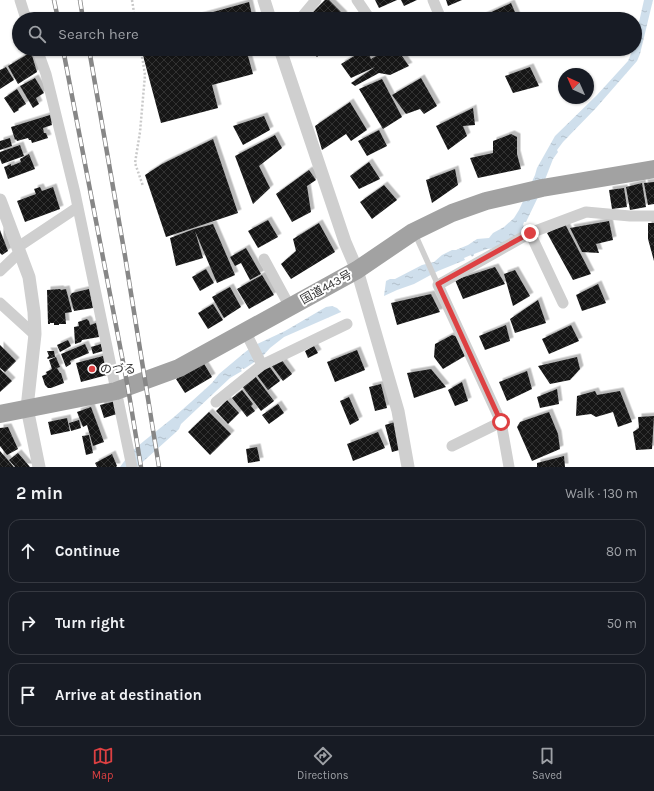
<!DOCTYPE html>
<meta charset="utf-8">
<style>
body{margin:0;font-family:Karla,"Noto Sans JP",sans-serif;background:#20242c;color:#f1f3f6}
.compass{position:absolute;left:558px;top:68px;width:36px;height:36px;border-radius:50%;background:#171b24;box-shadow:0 1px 3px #0004;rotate:315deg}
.stop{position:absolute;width:12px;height:12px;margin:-9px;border:3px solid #dd4042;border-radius:50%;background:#fff}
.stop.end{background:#dd4042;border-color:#fff;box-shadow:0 1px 4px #0008}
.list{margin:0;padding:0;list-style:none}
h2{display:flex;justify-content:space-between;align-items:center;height:52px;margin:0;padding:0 16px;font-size:17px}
h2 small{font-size:13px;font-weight:400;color:#9ea1a6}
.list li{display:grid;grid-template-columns:26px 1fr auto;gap:12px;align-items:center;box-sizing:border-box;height:64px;margin:0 8px 8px;padding:0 8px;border:1px solid #363941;border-radius:12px}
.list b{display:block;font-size:15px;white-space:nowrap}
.list em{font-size:13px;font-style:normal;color:#9ea1a6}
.icon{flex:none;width:22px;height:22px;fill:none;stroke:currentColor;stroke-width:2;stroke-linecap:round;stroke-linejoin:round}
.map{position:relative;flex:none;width:654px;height:467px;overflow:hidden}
.search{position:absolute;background:#171b24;box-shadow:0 1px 3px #0004;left:12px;right:12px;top:12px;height:44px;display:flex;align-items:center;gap:10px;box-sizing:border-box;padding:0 14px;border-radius:22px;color:#9ea1a6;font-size:15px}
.sheet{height:268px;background:#171b24}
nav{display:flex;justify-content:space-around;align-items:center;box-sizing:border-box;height:56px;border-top:1px solid #363941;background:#171b24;font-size:11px;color:#9ea1a6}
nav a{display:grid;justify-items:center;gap:2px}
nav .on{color:#dd4042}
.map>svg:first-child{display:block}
</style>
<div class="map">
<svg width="654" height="467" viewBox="0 0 654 467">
<defs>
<pattern id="water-ripples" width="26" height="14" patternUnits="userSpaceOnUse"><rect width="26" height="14" fill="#cfdfec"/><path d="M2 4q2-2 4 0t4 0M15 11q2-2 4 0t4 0" fill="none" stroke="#b2c0cb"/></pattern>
<pattern id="building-cross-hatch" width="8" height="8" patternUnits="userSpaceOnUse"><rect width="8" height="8" fill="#191919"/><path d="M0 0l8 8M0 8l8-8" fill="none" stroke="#323232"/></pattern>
<filter id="shadow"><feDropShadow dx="3.5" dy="-3.5" stdDeviation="0" flood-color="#0004"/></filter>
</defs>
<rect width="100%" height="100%" fill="#fff"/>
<path fill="url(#water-ripples)" d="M644 0H653L640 54 637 61 596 108 563 142 557 150 558 152 553 159 539 195 526 222H524L523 225 524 226 522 231 516 236 495 248 487 249 474 254V255L472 257 471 255 464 258 465 260 438 271 414 284 397 290 384 296 386 281 390 279H395L422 265 434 262 442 255 452 250H456L468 245 477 239 489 238 493 233 504 227 514 218 519 210 535 175 537 168 555 136 597 95 628 61 633 49H635V40Z
M332 306 337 308 341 312 284 337 270 348 262 357 244 369 242 368 241 370 242 371 230 378 181 424 179 429 175 433 137 467H120L131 452 144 441 174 417 191 402 212 383 219 374 244 353 253 346 285 331 326 307Z"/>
<path fill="url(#building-cross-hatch)" filter="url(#shadow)" d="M325 0H329L344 15 340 19H306Z
M375 0H397L379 8Z
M401 0H417L404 6Z
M446 0H462L448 6Z
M249 2 253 19H188Z
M511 3 518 19H476Z
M154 49H246L253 74 212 85 218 108 161 123 142 52Z
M309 49H325L317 57Z
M366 49 371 59 388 49H397L409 66 390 75 379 73 355 86 351 83 375 67 351 78 341 64Z
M31 52 37 72 18 84 8 66Z
M6 67 14 80 0 89V70Z
M530 67 539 86 513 93 505 76Z
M35 78 44 93 36 98 39 104 33 108 20 86Z
M421 78 437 106 424 114 420 109 406 114 392 95Z
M382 79 402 117 383 129 359 89Z
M17 89 26 104 18 109 19 110 14 113 4 98Z
M350 102 367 130 351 141 346 134 322 150 315 126Z
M473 108 475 125 463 126 467 136 448 150 436 126Z
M50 115 52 125 43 128 44 133H46L48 138 32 143 31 140H29L28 138 17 141 16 139 15 140 11 127Z
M264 116 270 130 243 145 233 126Z
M379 130 387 146 367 156 358 141Z
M511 134 517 137V154L521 169 478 178 470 158 493 153V141Z
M275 135 282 148 259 166 270 188 253 204 235 156Z
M10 138 12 146 0 150V141Z
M213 139 238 213 166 237 145 175 162 164Z
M20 145 24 156 2 164 0 159V152Z
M29 154 35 169 8 179 4 167 11 164V166L21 162 20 159Z
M369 162 380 179 359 189 350 176Z
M455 169 458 185 432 203 426 180Z
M309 170 316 180 307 186 311 212 292 222 276 194Z
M654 182V204L648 205 644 183Z
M642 183 646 207 630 210 626 187Z
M384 185 397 200 372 219 360 202Z
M40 187 42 191 53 187 60 209 25 222 17 201 36 194 34 189Z
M624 188 627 207 612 209 609 190Z
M268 220 278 237 258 248 248 231Z
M609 221 613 240 596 244 599 253 582 252 570 228Z
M319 223 335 252 291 279 281 264 296 251 293 239Z
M648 223H654V261L648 239Z
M213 224 235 275 217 283 195 231 203 258 176 266 170 238 194 229Z
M565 224 591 274 573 280 547 233Z
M0 230 8 251 2 255 0 253Z
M246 248 261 274 250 280 241 263 235 266 230 257Z
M495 267 505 284 463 299 455 280Z
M206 269 214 283 200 291 192 277Z
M515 270 530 296 513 306 504 274Z
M262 275 274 295 249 309 237 289Z
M598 284 606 303 582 311 576 295Z
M230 287 241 307 224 318 212 297Z
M60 289 61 290 66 289 72 312 65 313 66 324H59V325H54V323H50V324H48L47 290Z
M89 289 93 308 74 311 70 296 72 293Z
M431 294 440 312 397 325 391 303Z
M538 300 546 323 515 333 510 319Z
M213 304 223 320 208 329 198 313Z
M87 319 89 321 90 325 96 323 99 337 82 340 81 342 75 344 74 327 79 326 78 322Z
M506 325 510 341 485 350 479 336Z
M571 325 579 341 549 354 542 339Z
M452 335 458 337 465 356 443 369 434 357 435 344Z
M68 340 71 346 60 352 57 345Z
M85 344 89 353 70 361 71 364 66 367 61 354Z
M101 344 103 351 93 354 91 347Z
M0 345 16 361 5 372 0 368Z
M314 346 318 353 308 358 305 351Z
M357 350 365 370 335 382 327 362Z
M47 351H54L55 357 48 359 47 358 49 356Z
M278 355 292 374 283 381 269 362Z
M103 356 107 375 81 382 76 363Z
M56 357 60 367 57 368 60 373H61L64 383 51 388H48L45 385 42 376 47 374 46 372 52 369 49 360Z
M577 357 580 369 570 380 550 384 538 366Z
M203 362 212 377 185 393 176 379Z
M269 366 280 381 268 390 257 375Z
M0 369 12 381 0 392Z
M431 369 446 387 414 398 407 373Z
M527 371 532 389 507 401 499 382Z
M255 376 274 401 261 411 242 386Z
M462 382 468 401 455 406 448 390Z
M381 384 387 408 375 411 369 387Z
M557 389 559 404 540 408 537 397Z
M242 390 253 404 251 406 255 411 247 417 232 398Z
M595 391 597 395 620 391 632 422 618 427 613 412 596 417 591 414 576 416 577 396Z
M349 397 359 420 350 425 340 401Z
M227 400 239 413 228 424 216 411Z
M116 401 120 413 104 418 100 405Z
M278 404 284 413 269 424 262 415Z
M91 407 104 442 93 446 87 425 83 427 77 412Z
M209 412 231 434 210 455 188 432Z
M549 412 558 434 560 449 532 461 517 427 520 422Z
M654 416 652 449 636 450 633 432 639 428 638 417Z
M67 418 70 431 51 435 48 422Z
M79 420 81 428 71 431 69 423Z
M395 422 403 449 392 452 385 425Z
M8 427 18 449 7 455 0 446V428Z
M378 432 385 448 353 461 347 444Z
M89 435 93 453 86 455 82 436Z
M257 447 260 461 248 463 246 449Z
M0 451 14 467H0Z
M18 453 30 467H15L9 460Z
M112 454 117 466 116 467H97L95 463Z
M564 456 565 467H537V463Z"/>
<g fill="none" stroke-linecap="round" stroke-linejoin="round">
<path stroke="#c9c9c9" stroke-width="2.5" stroke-dasharray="2 2" stroke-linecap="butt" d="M132 0 135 19
M141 49 145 75 140 132 135 163 143 186"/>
<path stroke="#cfcfcf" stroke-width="5.5" d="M415 234 438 285"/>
<path stroke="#cfcfcf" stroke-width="11" d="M20 0 26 19
M357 0 370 19
M433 0 441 19
M300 19 316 0
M37 49 46 74 75 193 132 467
M530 233 586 212 630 216H654
M18 247 78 207
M264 259 290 307
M0 271 20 252
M0 303 35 335
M262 365 347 324
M216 402 262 365 245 331
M452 446 501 422
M509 467 501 422 438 285 530 233 563 303"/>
<path stroke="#cfcfcf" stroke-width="13" d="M264 0 270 19
M280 49 345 242 357 270 398 411 408 467
M0 200 29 277 34 312 35 334 27 408 39 467"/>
<path stroke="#a2a2a2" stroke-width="18" d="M0 414 116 391 179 368 357 270 413 232 452 213 486 201 542 188 654 169"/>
<g stroke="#878787" stroke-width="4.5">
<path id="rail" d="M54 0 58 19
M80 0 83 19
M63 49 128 388 141 467
M89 49 125 256 159 467"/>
</g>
<use href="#rail" stroke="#fff" stroke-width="3" stroke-dasharray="9" stroke-linecap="butt"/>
</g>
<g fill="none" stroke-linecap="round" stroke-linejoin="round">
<path stroke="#dd4042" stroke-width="5" d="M501 422 438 284 530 233"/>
</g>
<circle fill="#dd4042" stroke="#fff" stroke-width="1.5" cx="92" cy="369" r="4"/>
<g text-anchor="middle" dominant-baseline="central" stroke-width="4" stroke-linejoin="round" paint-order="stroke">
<g font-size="12" fill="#323232" stroke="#fff">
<text transform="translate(326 287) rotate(-29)">国道443号</text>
</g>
<g font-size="12" fill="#323232" stroke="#fff" text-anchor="start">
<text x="100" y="369">のづる</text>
</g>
</g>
</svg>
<svg class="compass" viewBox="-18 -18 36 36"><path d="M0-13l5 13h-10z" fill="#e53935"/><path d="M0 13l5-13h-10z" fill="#9ea1a6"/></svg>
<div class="stop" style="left:501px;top:422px"></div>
<div class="stop end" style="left:530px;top:233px"></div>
<div class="search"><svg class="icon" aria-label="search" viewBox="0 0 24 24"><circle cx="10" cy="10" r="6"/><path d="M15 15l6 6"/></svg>Search here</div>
</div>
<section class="sheet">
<h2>2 min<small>Walk · 130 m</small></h2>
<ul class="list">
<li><svg class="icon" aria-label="ahead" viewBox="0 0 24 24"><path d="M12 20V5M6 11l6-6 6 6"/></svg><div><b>Continue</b></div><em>80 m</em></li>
<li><svg class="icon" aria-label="right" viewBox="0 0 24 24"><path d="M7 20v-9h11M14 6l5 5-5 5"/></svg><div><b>Turn right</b></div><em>50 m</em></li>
<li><svg class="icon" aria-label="arrive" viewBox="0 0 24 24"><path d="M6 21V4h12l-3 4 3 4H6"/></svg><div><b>Arrive at destination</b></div></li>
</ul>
</section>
<nav>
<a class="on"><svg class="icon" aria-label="map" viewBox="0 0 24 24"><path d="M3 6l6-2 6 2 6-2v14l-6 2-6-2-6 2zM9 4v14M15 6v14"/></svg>Map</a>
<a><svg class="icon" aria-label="directions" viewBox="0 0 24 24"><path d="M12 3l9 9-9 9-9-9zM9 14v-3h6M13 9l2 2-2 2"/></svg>Directions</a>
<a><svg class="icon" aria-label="saved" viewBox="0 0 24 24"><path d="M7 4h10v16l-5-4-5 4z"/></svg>Saved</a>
</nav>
